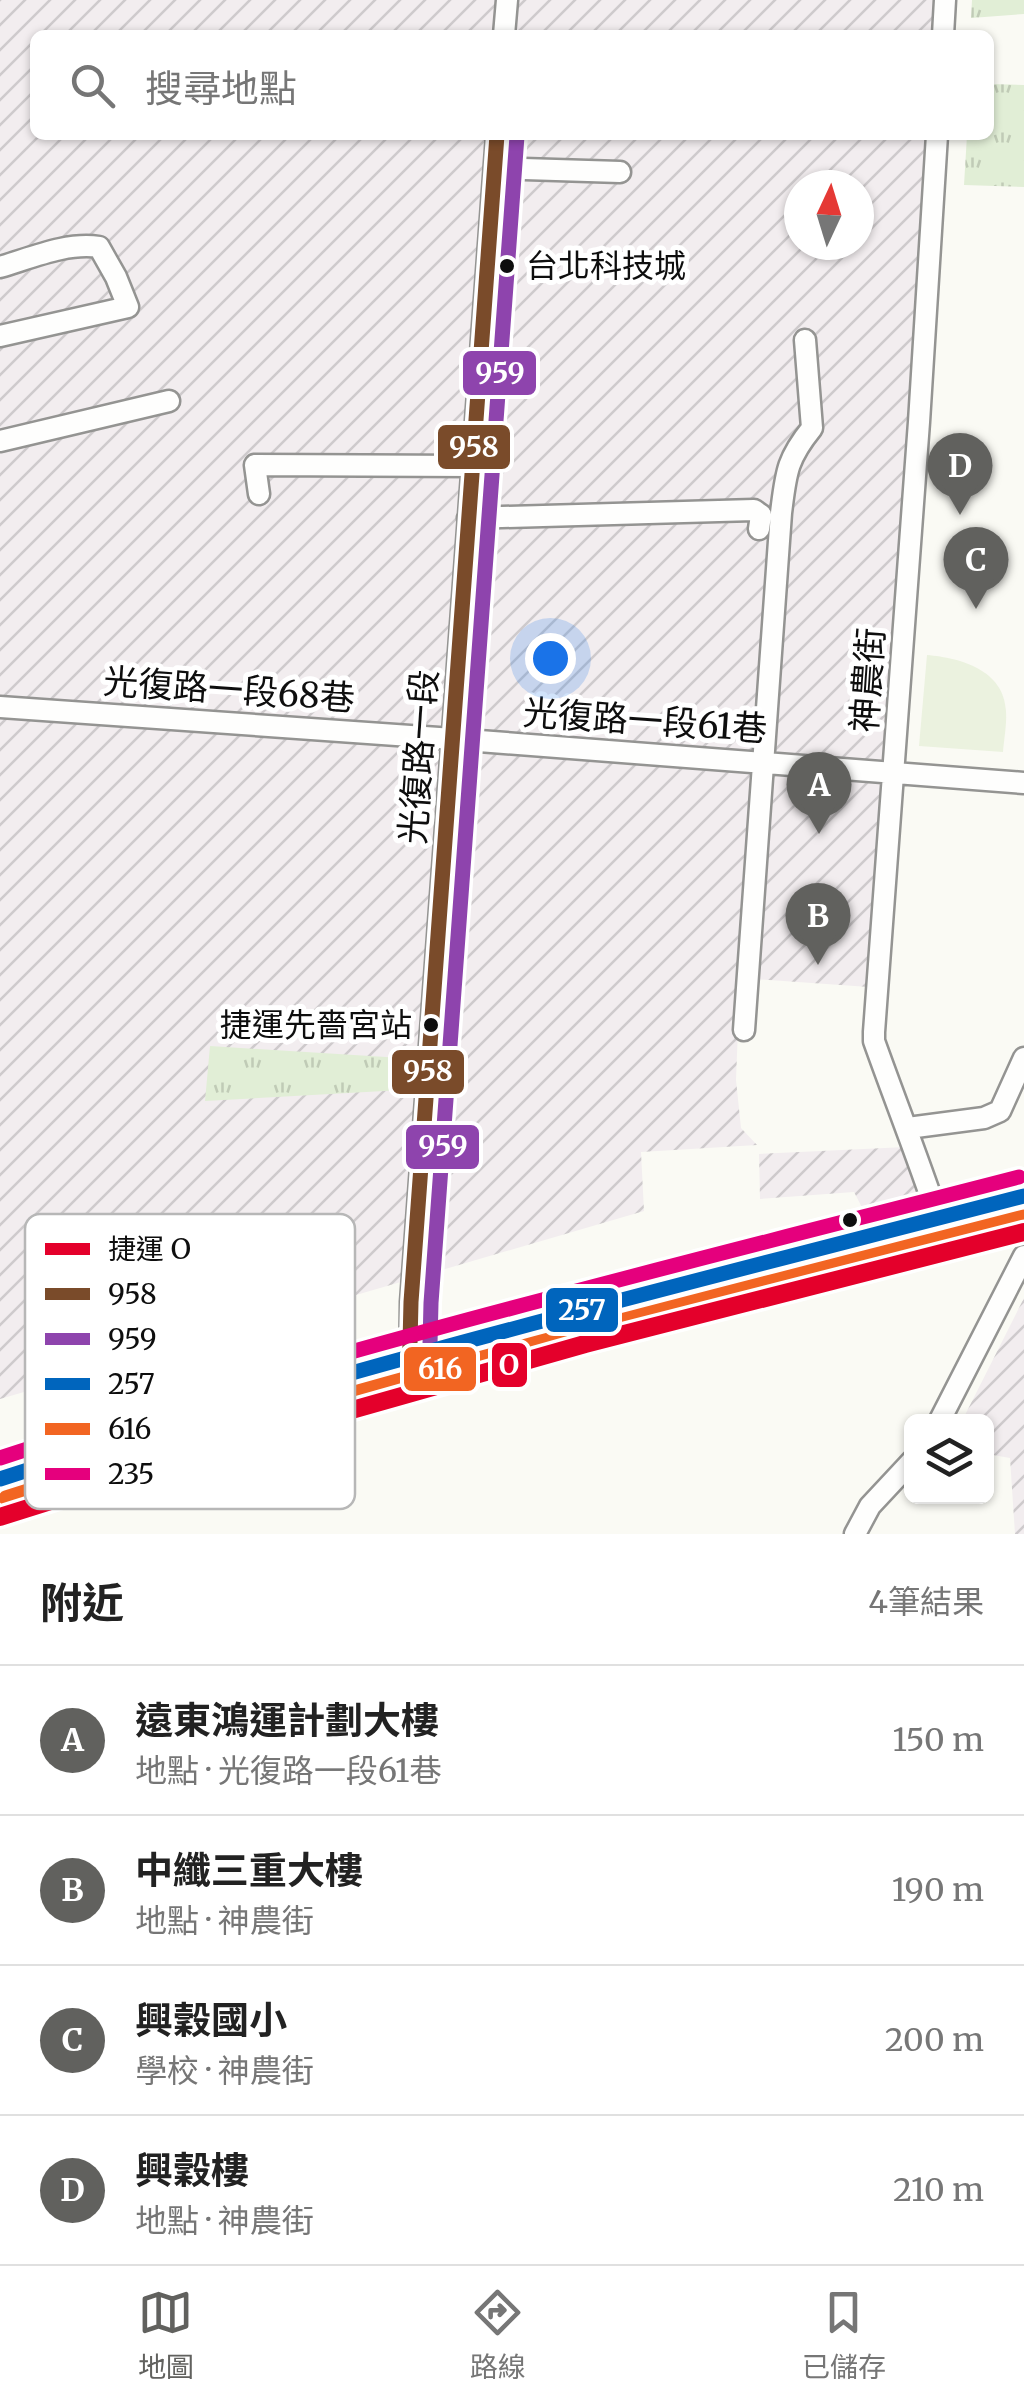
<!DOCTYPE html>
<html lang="zh-TW">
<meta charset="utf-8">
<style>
body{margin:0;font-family:Merriweather,"Noto Sans TC",serif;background:#f2f2f2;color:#222}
.controls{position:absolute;right:30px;bottom:30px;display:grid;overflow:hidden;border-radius:15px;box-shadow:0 2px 8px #0004}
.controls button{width:90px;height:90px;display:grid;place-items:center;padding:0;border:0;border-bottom:2px solid #e0e0e0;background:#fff;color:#222;font:50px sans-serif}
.compass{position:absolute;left:784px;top:170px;width:90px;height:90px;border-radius:50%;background:#fff;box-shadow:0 2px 8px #0004;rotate:4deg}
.you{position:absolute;left:550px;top:658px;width:35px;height:35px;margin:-25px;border:8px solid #fff;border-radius:50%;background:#1a73e8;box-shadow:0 0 0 15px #1a73e833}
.badge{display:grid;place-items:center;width:65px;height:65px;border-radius:50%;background:#61615e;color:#fff;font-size:32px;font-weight:700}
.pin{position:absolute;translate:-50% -82px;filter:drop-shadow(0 2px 5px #0008)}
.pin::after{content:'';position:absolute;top:52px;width:35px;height:30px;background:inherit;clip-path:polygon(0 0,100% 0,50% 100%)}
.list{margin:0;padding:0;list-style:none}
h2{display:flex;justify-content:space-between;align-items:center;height:130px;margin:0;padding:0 40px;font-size:42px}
h2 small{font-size:32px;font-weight:400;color:#767676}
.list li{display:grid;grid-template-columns:65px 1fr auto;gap:30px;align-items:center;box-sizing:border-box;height:150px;padding:0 40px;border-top:2px solid #e0e0e0}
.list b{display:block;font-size:38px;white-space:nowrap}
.list p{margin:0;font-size:32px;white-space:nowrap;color:#767676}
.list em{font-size:32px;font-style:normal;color:#767676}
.icon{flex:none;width:55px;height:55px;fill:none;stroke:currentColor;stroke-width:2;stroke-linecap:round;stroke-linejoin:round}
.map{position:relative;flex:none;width:1024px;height:1534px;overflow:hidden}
.search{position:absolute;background:#fff;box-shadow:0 2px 8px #0004;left:30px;right:30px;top:30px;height:110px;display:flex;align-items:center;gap:25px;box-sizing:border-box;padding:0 35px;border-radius:15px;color:#767676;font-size:38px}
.sheet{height:730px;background:#fff}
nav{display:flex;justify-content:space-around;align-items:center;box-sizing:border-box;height:140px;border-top:2px solid #e0e0e0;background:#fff;font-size:28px;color:#767676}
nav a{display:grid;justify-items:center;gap:5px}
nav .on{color:#61615e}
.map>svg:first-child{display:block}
</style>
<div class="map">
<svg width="1024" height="1534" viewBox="0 0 1024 1534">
<defs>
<pattern id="industrial-furrows" width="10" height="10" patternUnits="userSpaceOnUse" patternTransform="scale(2.5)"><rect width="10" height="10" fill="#f2edef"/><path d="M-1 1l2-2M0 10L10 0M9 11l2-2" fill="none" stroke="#cecacc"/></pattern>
<pattern id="grass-tufts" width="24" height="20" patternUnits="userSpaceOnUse" patternTransform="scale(2.5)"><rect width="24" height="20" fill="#e1eed6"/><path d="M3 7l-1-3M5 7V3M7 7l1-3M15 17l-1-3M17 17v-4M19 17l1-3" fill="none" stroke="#c0cbb6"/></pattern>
</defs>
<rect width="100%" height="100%" fill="#fafaf4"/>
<path fill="url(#industrial-furrows)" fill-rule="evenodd" d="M0 0H936L933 35H35V135H926L869 987 740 978 736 1080 741 1128 757 1145 641 1152 644 1211 0 1399ZM799 185H859V245H799Z
M906 1147 926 1199 867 1217 854 1192 760 1199 759 1154Z
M1024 1298V1534H1015L1010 1458 987 1454 986 1422 962 1421Z"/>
<path fill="url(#grass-tufts)" d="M972 0H1024V14L971 18Z
M989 84 1024 85V187L964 185 967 135H989Z
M210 1046 402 1058V1090L205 1101Z"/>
<path fill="#ebf2df" d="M927 655C961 658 1004 670 1006 711 1007 724 1004 739 1003 752L919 746Z"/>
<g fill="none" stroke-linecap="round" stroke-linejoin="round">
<g stroke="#949492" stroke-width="25">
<path id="minor" d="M504 35 507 0
M943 35 945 0
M937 135 919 422 874 1032V1041C895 1100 918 1158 938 1218
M495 168 620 172
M0 267C31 258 67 242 99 247L116 277 128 307 0 336
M0 441 169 401
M259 494 255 465 473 466
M468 518 754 510 761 515 759 529
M0 707 453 739 1024 783
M744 1030 781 513C786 474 786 460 812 428L805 340
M908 1128 984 1118 1000 1111 1024 1058
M410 1370 411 1302 497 135
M939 1422 1024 1256
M855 1534 870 1506 912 1461"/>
</g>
<g stroke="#82827f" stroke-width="30">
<path id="major" d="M0 1479 104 1445 473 1339 1024 1196
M0 1498 409 1384 610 1325 1024 1219"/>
</g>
<use href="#minor" stroke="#fefefd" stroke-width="20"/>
<use href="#major" stroke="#eae8db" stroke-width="25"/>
<g stroke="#fff" stroke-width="22">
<path id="bus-1" d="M409 1384 411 1302 497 135"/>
</g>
<g stroke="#fff" stroke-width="22">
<path id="bus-2" d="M429 1384 431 1303 517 136"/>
</g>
<g stroke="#fff" stroke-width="22">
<path id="bus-3" d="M0 1479C337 1369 681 1285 1024 1196"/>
</g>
<g stroke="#fff" stroke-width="22">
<path id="bus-4" d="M6 1498C341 1389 683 1305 1024 1217"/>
</g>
<g stroke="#fff" stroke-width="22">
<path id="bus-5" d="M0 1458C335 1348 678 1265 1019 1177"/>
</g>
<use href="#bus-1" stroke="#7a4b2a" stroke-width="15"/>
<use href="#bus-2" stroke="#8e44ad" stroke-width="15"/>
<use href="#bus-3" stroke="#0065bd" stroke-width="15"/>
<use href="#bus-4" stroke="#f26522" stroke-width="15"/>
<use href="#bus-5" stroke="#e5007d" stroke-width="15"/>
<g stroke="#fff" stroke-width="25">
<path id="metro-1" d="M0 1517 232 1444 585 1344 1024 1232"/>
</g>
<use href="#metro-1" stroke="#e4002b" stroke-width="18"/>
</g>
<g fill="#0e0e0e" stroke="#fff" stroke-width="4">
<circle cx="507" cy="266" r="9"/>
<circle cx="431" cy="1025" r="9"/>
<circle cx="850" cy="1220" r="9"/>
</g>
<g text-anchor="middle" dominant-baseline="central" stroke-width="10" stroke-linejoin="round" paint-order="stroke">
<g font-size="32" fill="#0e0e0e" stroke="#fff" text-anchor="start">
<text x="526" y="266">台北科技城</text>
<text x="412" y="1025" text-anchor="end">捷運先嗇宮站</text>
</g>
<g font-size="35" fill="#0e0e0e" stroke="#fff">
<text transform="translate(868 680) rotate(-86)">神農街</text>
<text transform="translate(229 690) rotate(4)">光復路一段68巷</text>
<text transform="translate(645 721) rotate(4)">光復路一段61巷</text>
<text transform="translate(419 757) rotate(-86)">光復路一段</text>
</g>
</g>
<rect x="25" y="1214" width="330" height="295" rx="15" fill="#fff" stroke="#b7b7b7" stroke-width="2.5"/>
<rect x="45" y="1243" width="45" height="12" fill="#e4002b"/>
<rect x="45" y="1288" width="45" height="12" fill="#7a4b2a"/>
<rect x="45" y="1333" width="45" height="12" fill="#8e44ad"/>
<rect x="45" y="1378" width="45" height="12" fill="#0065bd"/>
<rect x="45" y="1423" width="45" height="12" fill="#f26522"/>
<rect x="45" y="1468" width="45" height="12" fill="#e5007d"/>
<g font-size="28" fill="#0e0e0e">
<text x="108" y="1259">捷運 O</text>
<text x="108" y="1304">958</text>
<text x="108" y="1349">959</text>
<text x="108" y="1394">257</text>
<text x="108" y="1439">616</text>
<text x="108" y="1484">235</text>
</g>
<g stroke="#fff" stroke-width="4">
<rect x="461" y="349" width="77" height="48" rx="10" fill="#8e44ad"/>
<rect x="436" y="423" width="76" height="48" rx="10" fill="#7a4b2a"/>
<rect x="390" y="1048" width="76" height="48" rx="10" fill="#7a4b2a"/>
<rect x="404" y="1123" width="77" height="48" rx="10" fill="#8e44ad"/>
<rect x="544" y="1286" width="76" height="48" rx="10" fill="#0065bd"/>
<rect x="490" y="1341" width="39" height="48" rx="10" fill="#e4002b"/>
<rect x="402" y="1345" width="76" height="48" rx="10" fill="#f26522"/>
</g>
<g font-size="28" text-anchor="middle" font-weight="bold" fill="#fff">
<text x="500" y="383">959</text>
<text x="474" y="457">958</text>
<text x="428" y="1081">958</text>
<text x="443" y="1156">959</text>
<text x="582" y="1320">257</text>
<text x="509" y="1375">O</text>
<text x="440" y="1379">616</text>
</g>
</svg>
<div class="controls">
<button><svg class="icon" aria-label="layers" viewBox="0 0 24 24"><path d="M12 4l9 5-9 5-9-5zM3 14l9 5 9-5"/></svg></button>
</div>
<svg class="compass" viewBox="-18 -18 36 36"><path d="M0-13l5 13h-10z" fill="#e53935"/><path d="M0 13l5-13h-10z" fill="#767676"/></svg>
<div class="you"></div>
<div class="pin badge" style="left:819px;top:834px">A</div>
<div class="pin badge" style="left:818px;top:965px">B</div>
<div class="pin badge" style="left:976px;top:609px">C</div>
<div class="pin badge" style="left:960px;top:515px">D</div>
<div class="search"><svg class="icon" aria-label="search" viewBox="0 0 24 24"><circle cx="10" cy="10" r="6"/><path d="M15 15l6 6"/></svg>搜尋地點</div>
</div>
<section class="sheet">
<h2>附近<small>4筆結果</small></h2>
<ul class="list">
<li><span class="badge">A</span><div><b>遠東鴻運計劃大樓</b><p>地點 · 光復路一段61巷</p></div><em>150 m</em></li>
<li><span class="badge">B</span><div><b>中纖三重大樓</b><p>地點 · 神農街</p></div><em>190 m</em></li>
<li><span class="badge">C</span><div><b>興穀國小</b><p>學校 · 神農街</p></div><em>200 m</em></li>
<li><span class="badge">D</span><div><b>興穀樓</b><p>地點 · 神農街</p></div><em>210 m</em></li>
</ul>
</section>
<nav>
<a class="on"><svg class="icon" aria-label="map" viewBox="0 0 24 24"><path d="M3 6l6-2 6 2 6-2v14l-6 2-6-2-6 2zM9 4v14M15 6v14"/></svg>地圖</a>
<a><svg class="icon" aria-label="directions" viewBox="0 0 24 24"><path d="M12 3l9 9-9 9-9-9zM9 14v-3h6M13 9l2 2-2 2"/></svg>路線</a>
<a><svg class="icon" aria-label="saved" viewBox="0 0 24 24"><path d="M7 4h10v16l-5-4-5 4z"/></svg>已儲存</a>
</nav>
